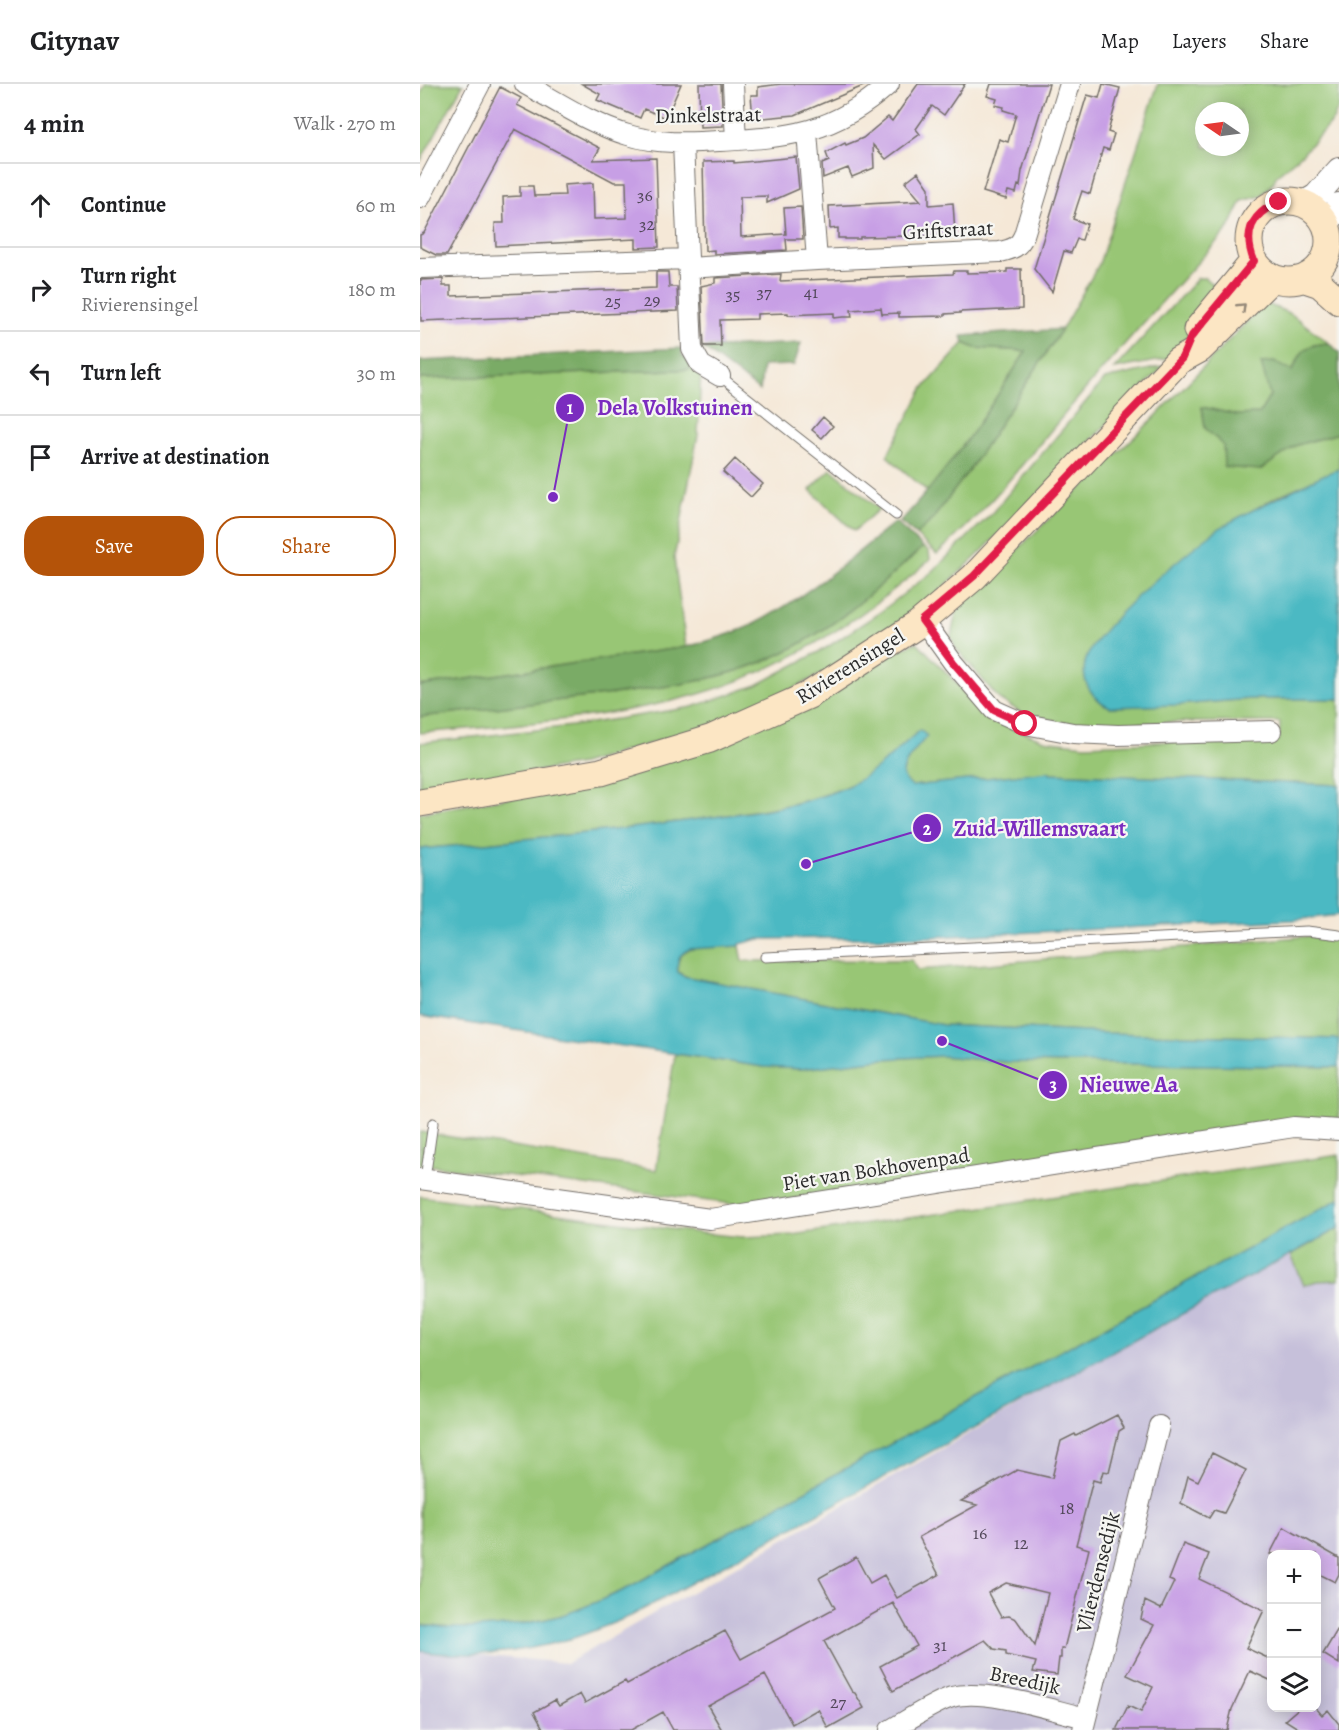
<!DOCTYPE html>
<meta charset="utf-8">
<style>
body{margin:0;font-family:Alegreya,serif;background:#f6f6f6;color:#202124}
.controls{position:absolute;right:18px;bottom:18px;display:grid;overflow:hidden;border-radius:12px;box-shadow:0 3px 15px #0003}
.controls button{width:54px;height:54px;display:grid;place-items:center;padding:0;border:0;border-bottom:2px solid #e0e0e0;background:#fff;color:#202124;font:30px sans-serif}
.compass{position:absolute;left:775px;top:18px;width:54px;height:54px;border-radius:50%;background:#fff;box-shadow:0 3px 15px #0003;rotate:283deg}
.stop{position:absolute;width:18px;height:18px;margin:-14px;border:4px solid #e11d48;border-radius:50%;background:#fff}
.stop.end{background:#e11d48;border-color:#fff;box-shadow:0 2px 6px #0008}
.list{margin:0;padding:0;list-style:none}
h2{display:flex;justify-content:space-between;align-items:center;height:78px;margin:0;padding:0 24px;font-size:26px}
h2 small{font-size:20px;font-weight:400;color:#757577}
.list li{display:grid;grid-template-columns:39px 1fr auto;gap:18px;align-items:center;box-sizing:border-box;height:84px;padding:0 24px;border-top:2px solid #e0e0e0}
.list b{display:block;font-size:22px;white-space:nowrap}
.list p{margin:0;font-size:20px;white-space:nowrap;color:#757577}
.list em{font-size:20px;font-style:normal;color:#757577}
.actions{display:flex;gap:12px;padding:18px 24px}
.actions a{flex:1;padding:14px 0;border:2px solid #b45309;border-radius:24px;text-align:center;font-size:21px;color:#b45309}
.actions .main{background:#b45309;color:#fff}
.icon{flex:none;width:33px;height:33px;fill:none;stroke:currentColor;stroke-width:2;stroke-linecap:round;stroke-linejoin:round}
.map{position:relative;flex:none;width:919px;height:1646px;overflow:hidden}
header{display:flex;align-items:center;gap:36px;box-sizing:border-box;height:84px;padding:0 30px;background:#fff;border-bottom:2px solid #e0e0e0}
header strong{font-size:28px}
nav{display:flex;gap:33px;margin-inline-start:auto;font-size:21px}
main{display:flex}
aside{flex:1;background:#fff}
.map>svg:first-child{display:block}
</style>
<header>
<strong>Citynav</strong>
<nav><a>Map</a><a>Layers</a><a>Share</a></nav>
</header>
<main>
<aside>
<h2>4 min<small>Walk · 270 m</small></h2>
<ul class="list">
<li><svg class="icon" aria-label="ahead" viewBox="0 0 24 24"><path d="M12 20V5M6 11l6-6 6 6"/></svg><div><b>Continue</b></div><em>60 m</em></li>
<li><svg class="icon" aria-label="right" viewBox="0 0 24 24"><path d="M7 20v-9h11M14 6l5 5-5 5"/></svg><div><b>Turn right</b><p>Rivierensingel</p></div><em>180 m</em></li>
<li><svg class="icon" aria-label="left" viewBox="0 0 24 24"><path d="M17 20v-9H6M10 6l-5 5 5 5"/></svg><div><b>Turn left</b></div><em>30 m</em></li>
<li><svg class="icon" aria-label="arrive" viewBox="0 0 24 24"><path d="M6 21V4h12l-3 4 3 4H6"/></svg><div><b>Arrive at destination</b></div></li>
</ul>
<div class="actions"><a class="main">Save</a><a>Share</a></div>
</aside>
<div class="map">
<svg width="919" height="1646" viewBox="0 0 919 1646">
<rect width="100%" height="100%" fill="#f6f6f2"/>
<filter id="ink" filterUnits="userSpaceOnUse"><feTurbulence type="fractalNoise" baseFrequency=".0167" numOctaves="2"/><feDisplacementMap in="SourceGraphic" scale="12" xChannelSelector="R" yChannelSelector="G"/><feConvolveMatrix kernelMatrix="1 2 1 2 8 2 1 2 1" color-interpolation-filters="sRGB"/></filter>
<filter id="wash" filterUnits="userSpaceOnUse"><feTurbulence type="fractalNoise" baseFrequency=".008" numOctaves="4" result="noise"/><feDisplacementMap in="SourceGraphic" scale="24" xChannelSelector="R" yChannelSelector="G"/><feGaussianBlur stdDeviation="1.35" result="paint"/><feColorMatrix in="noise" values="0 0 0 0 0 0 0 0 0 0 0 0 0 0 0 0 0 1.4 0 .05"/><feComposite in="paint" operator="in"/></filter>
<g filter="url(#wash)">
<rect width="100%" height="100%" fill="#f5e8d7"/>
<path fill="#c6c0da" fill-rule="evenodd" d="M919 1138V1646H0V1566L147 1579ZM852 1470H896V1624H852Z"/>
<path fill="#98c675" stroke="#627850" stroke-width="1.5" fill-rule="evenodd" d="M6 0H43L0 78V11Z
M738 0H919V22L913 36 883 69 857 91 853 99 841 112 822 117 809 144C758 200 707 256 658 314 613 367 570 424 517 470L496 451 512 436 550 385 642 245 679 180ZM784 27H820V63H784Z
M778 194H785L801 208 752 274 694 285Z
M845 219 871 230 909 259 893 261 872 287 854 278 850 312 839 330 817 331 782 323 785 344 803 361 840 386 877 361 919 349V385L858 412 798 446 665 578C666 605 672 605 690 623L770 620 830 615H919V701L630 689V687L492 702C469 690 497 665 506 652L500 646C479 664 457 688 432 700 388 721 334 727 286 734 191 748 95 756 0 765V729L164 701 497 558 571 635 624 656 665 661 832 654 859 656 860 638H754L660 642 605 631 579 615 535 563 531 552 536 529 548 513 734 334Z
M544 259 555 264 607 267 547 358 508 408 467 372 503 305Z
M744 282 555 474 503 522 405 588 353 615 305 637 162 680 0 706V659L152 642 254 626 272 623 337 601 406 564 459 529 512 488 572 429 685 295Z
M281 285 278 351 254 474 266 563 0 602V295Z
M411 385 459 425 434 447 390 406Z
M503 463 509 467 510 476C444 533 365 586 279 610 189 635 93 641 0 649V633C59 626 118 619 176 612 234 605 296 598 349 575 409 550 456 506 503 463Z
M891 852 919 856V955L686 949 523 941 267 893 258 888C252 856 300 863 320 862L323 877 492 876 498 886Z
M255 970 344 983 381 985 461 975 522 972 586 978 919 983V1035L328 1122 0 1080V1048L236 1086Z
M919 1071V1115L200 1508C180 1516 160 1526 139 1532 94 1544 46 1547 0 1541V1112L281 1149 322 1153 372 1151Z
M919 1144V1196L898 1197 884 1201 871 1171Z"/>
<path fill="#7aab66" stroke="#526b48" stroke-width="1.5" d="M642 245 550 385 512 436 496 451 480 438C529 386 568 327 606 267L555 264 544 259 542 252Z
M381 259 374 281 343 282 340 307 283 264Z
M909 259 919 268V349L877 361 840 386 804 383 803 361 785 344 782 323 817 331 839 330 850 312 841 279 854 278 872 287C884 264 882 262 909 259Z
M262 264V271L281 285 0 295V277Z
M475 438 503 463C456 506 409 550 349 575 296 598 234 605 176 612 118 619 59 626 0 633V602L266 563C288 557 311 551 332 541 385 514 430 475 475 438Z"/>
<path fill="#4bb9c3" stroke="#3b7277" stroke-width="1.5" d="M919 385V615H830L758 621 690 623C673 616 661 598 665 579 672 545 770 464 800 444 825 429 852 417 877 404 891 397 905 389 919 385Z
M500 646 507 652C497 665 469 690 492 702L630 687V689L919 701V831L873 836 510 853 339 855 320 860V862L270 865C259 870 256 876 258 888L263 892 523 941 686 949 919 955V983L586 978 522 972 461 975 381 985 344 983 0 932V765C95 756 191 748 286 734 333 728 389 721 432 700 457 687 479 664 500 646Z
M919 1115V1144L211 1532C190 1540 168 1550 146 1556 100 1569 48 1574 0 1567V1541C46 1547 94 1544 139 1532 160 1526 180 1516 200 1508Z"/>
<g id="blocks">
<path fill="#c79fe5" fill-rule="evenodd" d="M162 0H261L246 34 224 25 220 34 177 16 180 10Z
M279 0H301L303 42 280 43Z
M361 0H448L375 31 333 35 331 11H338V3Z
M498 0H545L524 31 512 22 496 45 500 50 466 75 453 61 454 84 432 93 428 84 403 94 402 80 409 77 406 69 425 59 426 61 443 54 468 33 472 37Z
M571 0H629L602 87 600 102 598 101 596 109 588 107 586 115 563 108 579 55 588 58 596 30 583 26 584 23 575 21 577 15 567 12Z
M683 0 700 4 688 48 694 50 689 66 683 64 670 110 662 107 657 122 653 135 667 140 662 156 657 155 651 169 644 167 632 208 614 185 667 11 679 14Z
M80 3 101 14 97 21 180 64 173 76 236 74 239 163 216 164V155L76 162 75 139H84L83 113 100 112V102H113L114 112 145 111 144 101 173 99 174 135 207 134 206 98H194L95 45 27 171H16L0 163V151L4 149Z
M376 73 379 105 347 119V112L320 113 321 153 366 150 364 124 381 123 383 155H366L367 166 294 170V166L285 167 283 78 314 77V79Z
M498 88 509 104V121L533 119 535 149 531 151 440 153V155H425V154H418V144L410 145 409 122 501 117 485 98Z
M587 185H601L602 225 540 228V229L525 230V232L479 233V229L462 230 461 224 431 226 432 233H423L414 234V229L368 231V229L337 230V235L300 236 301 262H284L281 202 295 199V194L361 190 360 197 533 190 534 187H547V189L587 188Z
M236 188H248L249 203H257L258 227 1 237 0 196 23 195V202H31V212L236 204Z
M403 333 413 342 402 354 392 346Z
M315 375 343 400 331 413 303 388Z
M697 1331 704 1344 699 1347 689 1388 683 1387 680 1398 673 1396 656 1461 669 1465 644 1565H641V1574H639L637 1591 613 1588 616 1578 586 1571V1567L574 1565 565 1556 473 1607 460 1582 497 1562 473 1519 404 1557 432 1608 435 1609 444 1624 408 1644 398 1625 372 1640 345 1591 288 1622 302 1646H253L243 1628 211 1646H124L114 1628 135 1616 139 1622 160 1610 165 1619 205 1597 207 1600 305 1547 321 1575 415 1524 399 1494 436 1473 450 1499 464 1491 477 1514 519 1491 499 1453 557 1421 541 1417 597 1386 632 1394 641 1357 655 1350 656 1352ZM586 1499 628 1509 615 1562 596 1535 589 1532 581 1533 568 1509Z
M792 1369 826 1386 804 1429 794 1426 789 1434 761 1419 768 1392 778 1397Z
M864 1443 919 1474V1490L915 1498 897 1489V1470H850Z
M763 1460 789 1470 779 1495 844 1526 826 1564 852 1576V1597L830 1587 812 1625 807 1646H696L708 1622 721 1628 733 1603 707 1591 734 1541 721 1535 725 1517 741 1525 754 1498 749 1496Z
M919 1543V1580L903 1570Z
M880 1623H895L902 1631 908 1626 919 1640V1646H881L865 1636Z"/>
</g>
</g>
<g filter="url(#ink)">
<use href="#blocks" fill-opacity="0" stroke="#726d67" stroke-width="1.5"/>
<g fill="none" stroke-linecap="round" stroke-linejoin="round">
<g stroke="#726d67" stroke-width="11">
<path id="service" d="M300 292 476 431
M345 873 887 847 919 851
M5 1095 13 1039"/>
</g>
<g stroke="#726d67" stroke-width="22">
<path id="minor" d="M105 0C138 18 172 41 208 51 238 60 268 59 299 57 371 53 413 50 469 0
M313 0 316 56
M387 48 397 176
M263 59 272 265 281 281 300 292
M0 114 60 0
M0 184 268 175
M268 184 397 176 580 168C593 165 599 163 604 151L650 0
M503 536 533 578 574 626 605 640 653 649 698 651 851 647
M0 1095 290 1135 874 1043 919 1046
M470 1646C486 1637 517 1617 532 1613 566 1604 631 1626 666 1634
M663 1646 739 1342"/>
</g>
<g stroke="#726d67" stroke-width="26">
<path id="tertiary" d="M884 119 896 112 919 86
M906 142 919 121"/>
</g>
<g stroke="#726d67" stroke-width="29">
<path id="secondary" d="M829 157a40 40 0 1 1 80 0a40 40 0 1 1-80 0Z
M885 195 900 200 919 217
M777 246 834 177
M0 719 181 688 290 655 389 611 497 541 554 493 758 277 780 265 852 194"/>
</g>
<use href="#service" stroke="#fff" stroke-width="9"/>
<use href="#minor" stroke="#fff" stroke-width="20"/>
<use href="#tertiary" stroke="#fff" stroke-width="24"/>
<use href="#secondary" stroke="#fce6c4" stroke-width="27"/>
</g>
<defs><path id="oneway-chevron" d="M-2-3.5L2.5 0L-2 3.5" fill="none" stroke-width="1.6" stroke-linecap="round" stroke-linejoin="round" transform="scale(1.5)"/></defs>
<use stroke="#948878" href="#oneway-chevron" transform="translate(822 223) rotate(-44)"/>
</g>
<g fill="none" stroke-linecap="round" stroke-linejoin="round" filter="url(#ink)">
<path stroke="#e11d48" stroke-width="8" d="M605 640 574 626 533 578 502 536 554 492 762 274 771 253 834 177C823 149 831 130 859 118"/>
</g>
<g text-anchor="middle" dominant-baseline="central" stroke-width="4.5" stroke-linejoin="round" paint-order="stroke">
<g font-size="18" fill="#52485a">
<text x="225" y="111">36</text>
<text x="227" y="140">32</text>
<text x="344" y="208">37</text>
<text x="391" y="208">41</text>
<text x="313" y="210">35</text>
<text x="232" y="216">29</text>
<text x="193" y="217">25</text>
<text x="647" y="1424">18</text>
<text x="560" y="1449">16</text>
<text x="601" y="1459">12</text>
<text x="520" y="1561">31</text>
<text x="418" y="1618">27</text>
</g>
<g font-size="21" fill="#2b2b2b" stroke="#f6f6f2">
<text transform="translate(288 31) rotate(-1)">Dinkelstraat</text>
<text transform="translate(528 146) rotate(-3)">Griftstraat</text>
<text transform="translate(430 582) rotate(-32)">Rivierensingel</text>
<text transform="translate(456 1085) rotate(-9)">Piet van Bokhovenpad</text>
<text transform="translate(678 1488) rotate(-76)">Vlierdensedijk</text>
<text transform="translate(605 1596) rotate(12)">Breedijk</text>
</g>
</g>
<path fill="none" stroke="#7b2cbf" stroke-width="2" d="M133 413L150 324M386 780L507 744M522 957L633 1001"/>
<g fill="#7b2cbf" stroke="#f6f6f2" stroke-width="2">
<circle cx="133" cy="413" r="6"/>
<circle cx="386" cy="780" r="6"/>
<circle cx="522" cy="957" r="6"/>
<circle cx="150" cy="324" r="15"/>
<circle cx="507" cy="744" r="15"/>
<circle cx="633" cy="1001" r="15"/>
</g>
<g font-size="18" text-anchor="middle" font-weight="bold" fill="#fff">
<text x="150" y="330">1</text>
<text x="507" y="751">2</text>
<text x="633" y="1007">3</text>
</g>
<g font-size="22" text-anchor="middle" font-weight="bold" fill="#7b2cbf" stroke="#f6f6f2" stroke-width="4.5" stroke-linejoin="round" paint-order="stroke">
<text x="255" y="331">Dela Volkstuinen</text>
<text x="620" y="752">Zuid-Willemsvaart</text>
<text x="709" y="1008">Nieuwe Aa</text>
</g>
</svg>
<div class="controls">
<button>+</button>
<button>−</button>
<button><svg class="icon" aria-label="layers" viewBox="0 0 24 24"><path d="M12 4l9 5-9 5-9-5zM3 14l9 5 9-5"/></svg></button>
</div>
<svg class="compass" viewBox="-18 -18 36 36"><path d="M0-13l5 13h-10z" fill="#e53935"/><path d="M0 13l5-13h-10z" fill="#757577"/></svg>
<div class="stop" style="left:605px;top:640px"></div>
<div class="stop end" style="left:859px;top:118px"></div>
</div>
</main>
